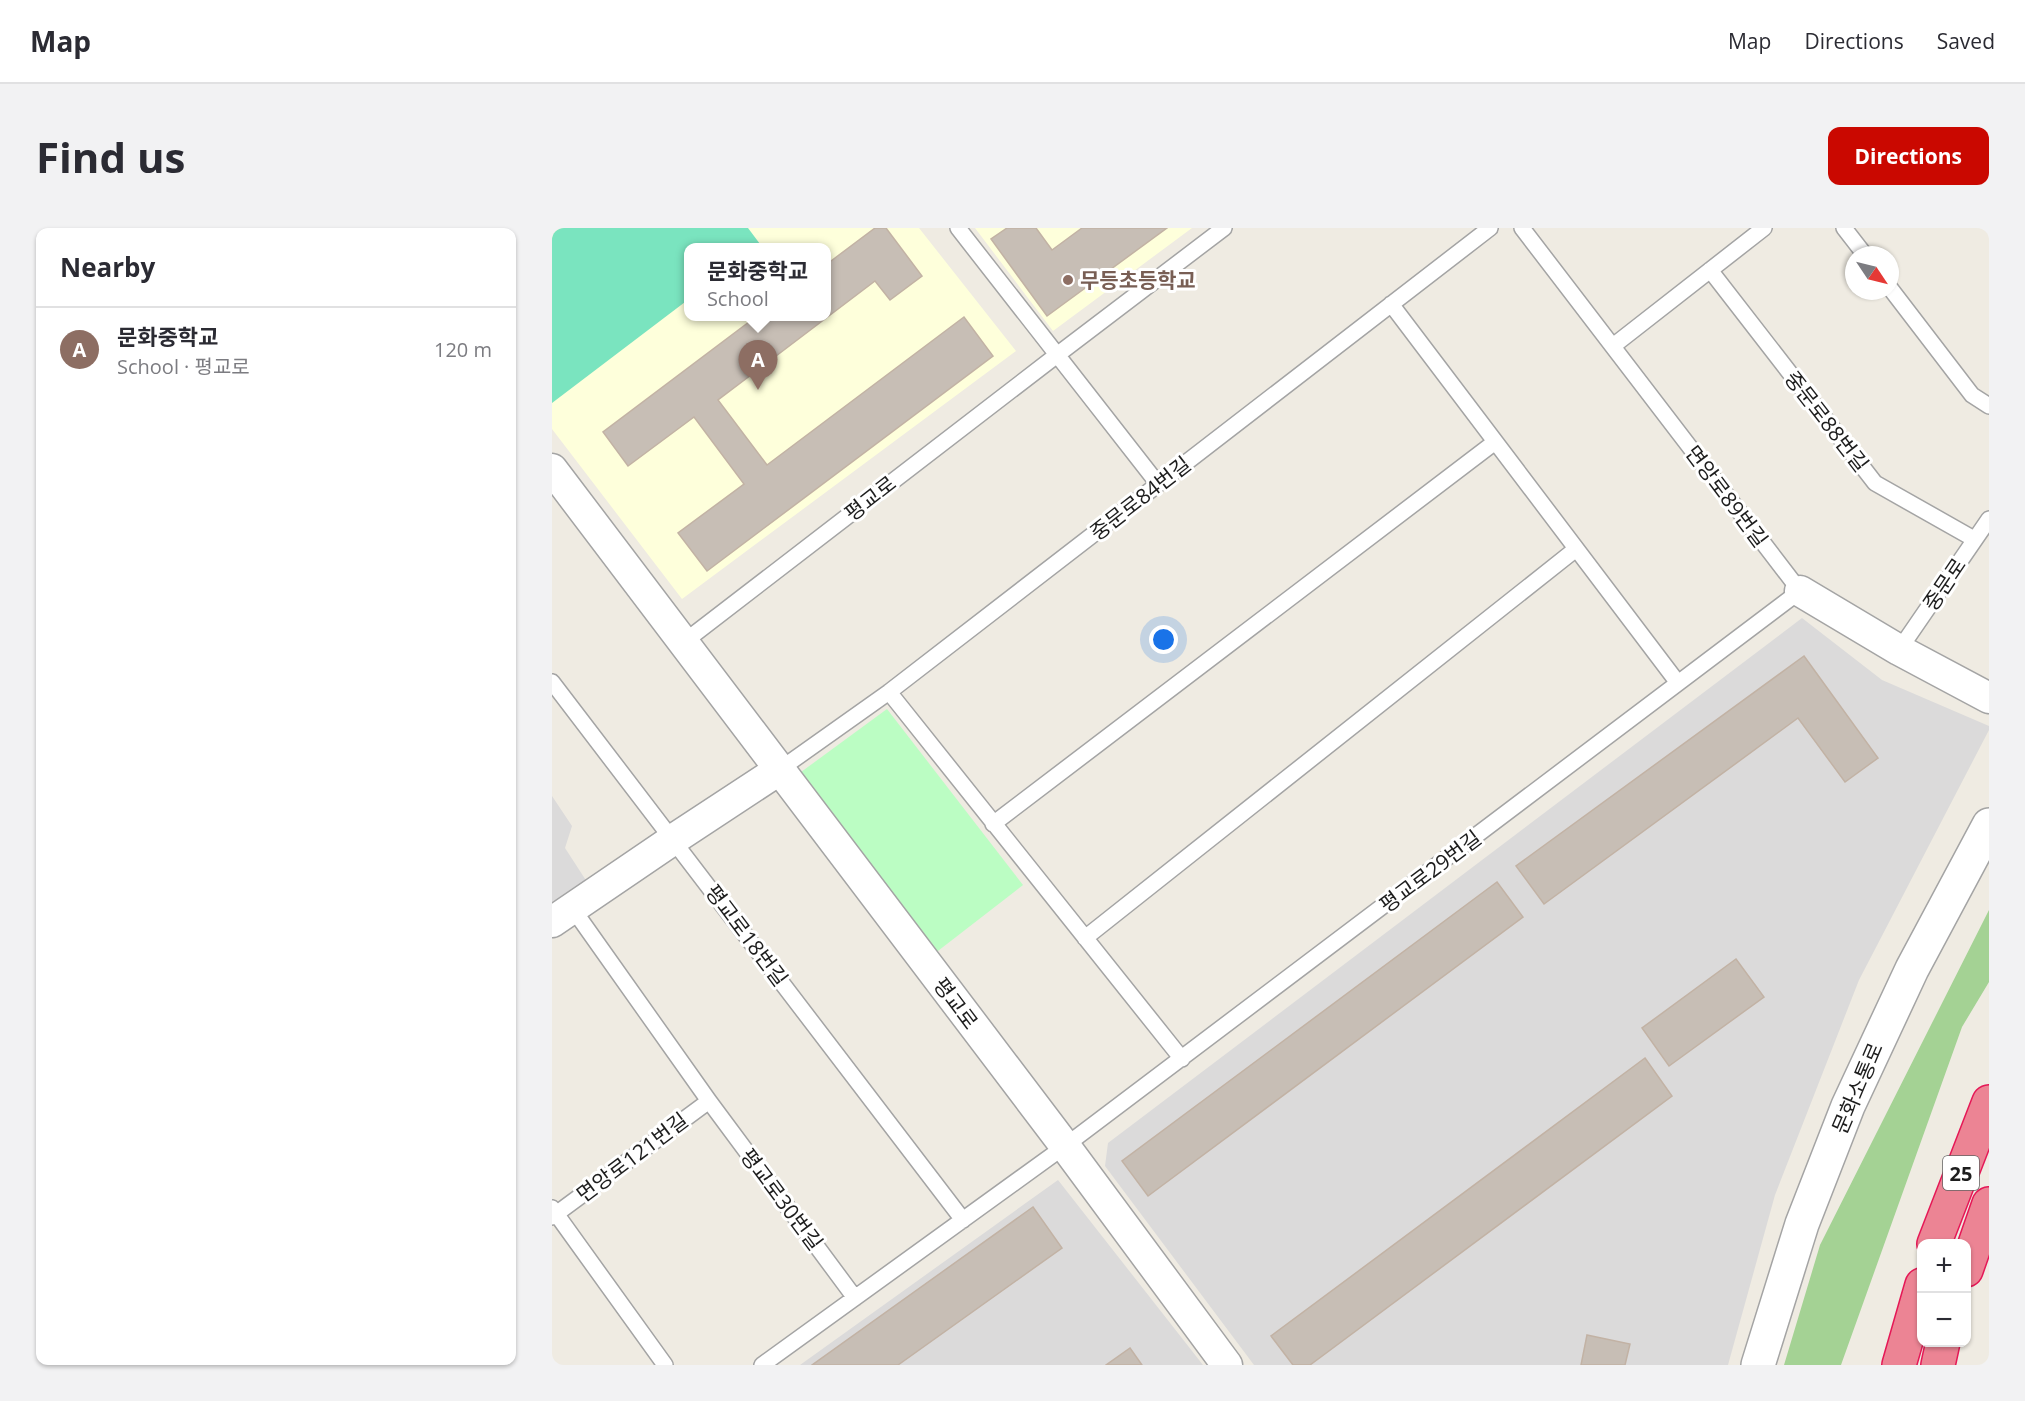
<!DOCTYPE html>
<meta charset="utf-8">
<style>
body{margin:0;font-family:"Open Sans","Noto Sans KR",sans-serif;background:#f2f2f3;color:#2b2b33}
.controls{position:absolute;right:18px;bottom:18px;display:grid;overflow:hidden;border-radius:12px;box-shadow:0 2px 4px #0004}
.controls button{width:54px;height:54px;display:grid;place-items:center;padding:0;border:0;border-bottom:2px solid #e1e1e2;background:#fff;color:#2b2b33;font:30px sans-serif}
.compass{position:absolute;left:1293px;top:18px;width:54px;height:54px;border-radius:50%;background:#fff;box-shadow:0 2px 4px #0004;rotate:125deg}
.you{position:absolute;left:612px;top:412px;width:21px;height:21px;margin:-15px;border:4px solid #fff;border-radius:50%;background:#1a73e8;box-shadow:0 0 0 9px #1a73e833}
.badge{display:grid;place-items:center;width:39px;height:39px;border-radius:50%;background:#ca0800;color:#fff;font-size:20px;font-weight:700}
.pin{position:absolute;translate:-50% -50px;filter:drop-shadow(0 2px 3px #0008)}
.pin::after{content:'';position:absolute;top:32px;width:21px;height:18px;background:inherit;clip-path:polygon(0 0,100% 0,50% 100%)}
.popup{position:absolute;left:132px;top:15px;width:147px;height:78px;box-sizing:border-box;display:grid;place-content:center;border-radius:12px;background:#fff;filter:drop-shadow(0 2px 4px #0005);font-size:20px;white-space:nowrap;color:#7c7c81}
.popup b{font-size:22px;color:#2b2b33}
.popup::after{content:'';position:absolute;left:50%;top:100%;margin-left:-12px;border:12px solid transparent;border-top-color:#fff}
.list{margin:0;padding:0;list-style:none}
h2{display:flex;justify-content:space-between;align-items:center;height:78px;margin:0;padding:0 24px;font-size:26px}
h2 small{font-size:20px;font-weight:400;color:#7c7c81}
.list li{display:grid;grid-template-columns:39px 1fr auto;gap:18px;align-items:center;box-sizing:border-box;height:84px;padding:0 24px;border-top:2px solid #e1e1e2}
.list b{display:block;font-size:22px;white-space:nowrap}
.list p{margin:0;font-size:20px;white-space:nowrap;color:#7c7c81}
.list em{font-size:20px;font-style:normal;color:#7c7c81}
.map{position:relative;flex:none;width:1437px;height:1137px;overflow:hidden;border-radius:12px}
header{display:flex;align-items:center;gap:36px;box-sizing:border-box;height:84px;padding:0 30px;background:#fff;border-bottom:2px solid #e1e1e2}
header strong{font-size:28px}
nav{display:flex;gap:33px;margin-inline-start:auto;font-size:21px}
.intro{display:flex;align-items:center;justify-content:space-between;box-sizing:border-box;height:144px;padding:0 36px}
h1{margin:0;font-size:42px}
.button{padding:15px 27px;border-radius:12px;background:#ca0800;color:#fff;font-size:21px;font-weight:700}
main{display:flex;gap:36px;padding:0 36px}
aside{flex:1;background:#fff;border-radius:12px;box-shadow:0 2px 4px #0004}
.map>svg:first-child{display:block}
</style>
<header>
<strong>Map</strong>
<nav><a>Map</a><a>Directions</a><a>Saved</a></nav>
</header>
<div class="intro"><h1>Find us</h1><a class="button">Directions</a></div>
<main>
<aside>
<h2>Nearby<small></small></h2>
<ul class="list">
<li><span class="badge" style="background:#8d6e63">A</span><div><b>문화중학교</b><p>School · 평교로</p></div><em>120 m</em></li>
</ul>
</aside>
<div class="map">
<svg width="1437" height="1137" viewBox="0 0 1437 1137">
<rect width="100%" height="100%" fill="#efebe2"/>
<path fill="#dbdada" d="M1250 390 1330 452 1437 498V502L1307 752 1223 967 1176 1137H702L553 938 556 915Z
M0 568 20 598 13 620 37 657 0 680Z
M506 952 651 1137H248Z"/>
<path fill="#feffdb" fill-rule="evenodd" d="M0 0H367L464 123 130 371 0 201ZM137 20H275V88H137Z
M423 0H640L501 103Z"/>
<path fill="#a4d294" d="M1437 682V754L1410 799 1289 1137H1232L1268 1017Z"/>
<path fill="#bbfdc3" d="M335 481 471 657 382 726 245 547Z"/>
<path fill="#7ae4bf" d="M0 0H196L208 16 204 19 137 20V71L0 175Z"/>
<path fill="#c7beb5" stroke="#c2b2a4" stroke-width="1.5" d="M323 0H334L370 48 338 72 323 53 166 172 215 237 412 89 441 128 155 343 126 305 192 256 142 189 76 238 51 204 205 88H275V36Z
M455 0H484L500 22 530 0H615L495 88 439 11Z
M1252 428 1326 530 1293 554 1246 490 992 676 964 638Z
M945 654 971 689 596 968 570 933Z
M1184 731 1212 769 1117 838 1090 800Z
M1093 830 1120 868 758 1137H741L719 1108Z
M481 979 510 1020 346 1137H260Z
M1035 1107 1078 1116 1073 1137H1029Z
M578 1120 590 1137H554Z"/>
<g fill="none" stroke-linecap="round" stroke-linejoin="round">
<g stroke="#a4a4a4" stroke-width="18">
<path id="service" d="M406 0 606 256
M1292 0 1313 27
M1158 42 1323 255 1422 311
M1338 60 1420 167 1437 178
M839 76 1126 455
M1061 118 1212 0
M132 414 505 127 672 0
M1347 422 1437 291
M0 454 411 992
M337 464 630 831
M227 542 337 464 938 0
M441 596 943 214
M21 681 157 873 303 1070
M533 710 1024 321
M0 980 113 1137
M0 989 157 873
M210 1137 513 918 1248 363 970 0"/>
</g>
<g stroke="#a4a4a4" stroke-width="33">
<path id="minor" d="M0 241 513 918 675 1137
M1248 363 1347 422 1437 470
M0 694 122 611 227 542"/>
</g>
<g stroke="#a4a4a4" stroke-width="36">
<path id="tertiary" d="M1206 1137 1250 996 1296 878 1360 741 1437 597"/>
</g>
<g stroke="#e51856" stroke-width="36">
<path id="motorway" d="M1382 1016 1437 874
M1414 1042 1437 976
M1347 1137 1370 1057
M1386 1137 1391 1114"/>
</g>
<use href="#service" stroke="#fff" stroke-width="15"/>
<use href="#minor" stroke="#fff" stroke-width="30"/>
<use href="#tertiary" stroke="#fff" stroke-width="33"/>
<use href="#motorway" stroke="#ec8494" stroke-width="33"/>
</g>
<circle fill="#8d6e63" stroke="#fff" stroke-width="2" cx="516" cy="52" r="6"/>
<g text-anchor="middle" dominant-baseline="central" stroke-width="6" stroke-linejoin="round" paint-order="stroke">
<rect fill="#fff" stroke="#616161" stroke-width="1.5" x="1391" y="928" width="36" height="34" rx="4.5"/>
<g font-size="20" font-weight="bold" fill="#1d1d1d">
<text x="1409" y="945">25</text>
</g>
<g font-size="21" font-weight="bold" fill="#785e54" stroke="#fff" text-anchor="start">
<text x="528" y="52">무등초등학교</text>
</g>
<g font-size="21" fill="#1d1d1d" stroke="#fff">
<text transform="translate(1275 193) rotate(52)">중문로88번길</text>
<text transform="translate(1175 268) rotate(53)">면앙로89번길</text>
<text transform="translate(318 270) rotate(-38)">평교로</text>
<text transform="translate(588 270) rotate(-38)">중문로84번길</text>
<text transform="translate(1392 356) rotate(-56)">중문로</text>
<text transform="translate(878 643) rotate(-37)">평교로29번길</text>
<text transform="translate(195 707) rotate(53)">평교로18번길</text>
<text transform="translate(404 775) rotate(53)">평교로</text>
<text transform="translate(1305 860) rotate(-67)">문화소통로</text>
<text transform="translate(80 929) rotate(-37)">면앙로121번길</text>
<text transform="translate(230 971) rotate(53)">평교로30번길</text>
</g>
</g>
</svg>
<div class="controls">
<button>+</button>
<button>−</button>
</div>
<svg class="compass" viewBox="-18 -18 36 36"><path d="M0-13l5 13h-10z" fill="#e53935"/><path d="M0 13l5-13h-10z" fill="#7c7c81"/></svg>
<div class="you"></div>
<div class="pin badge" style="left:206px;top:162px;background:#8d6e63">A</div>
<div class="popup"><b>문화중학교</b>School</div>
</div>
</main>
